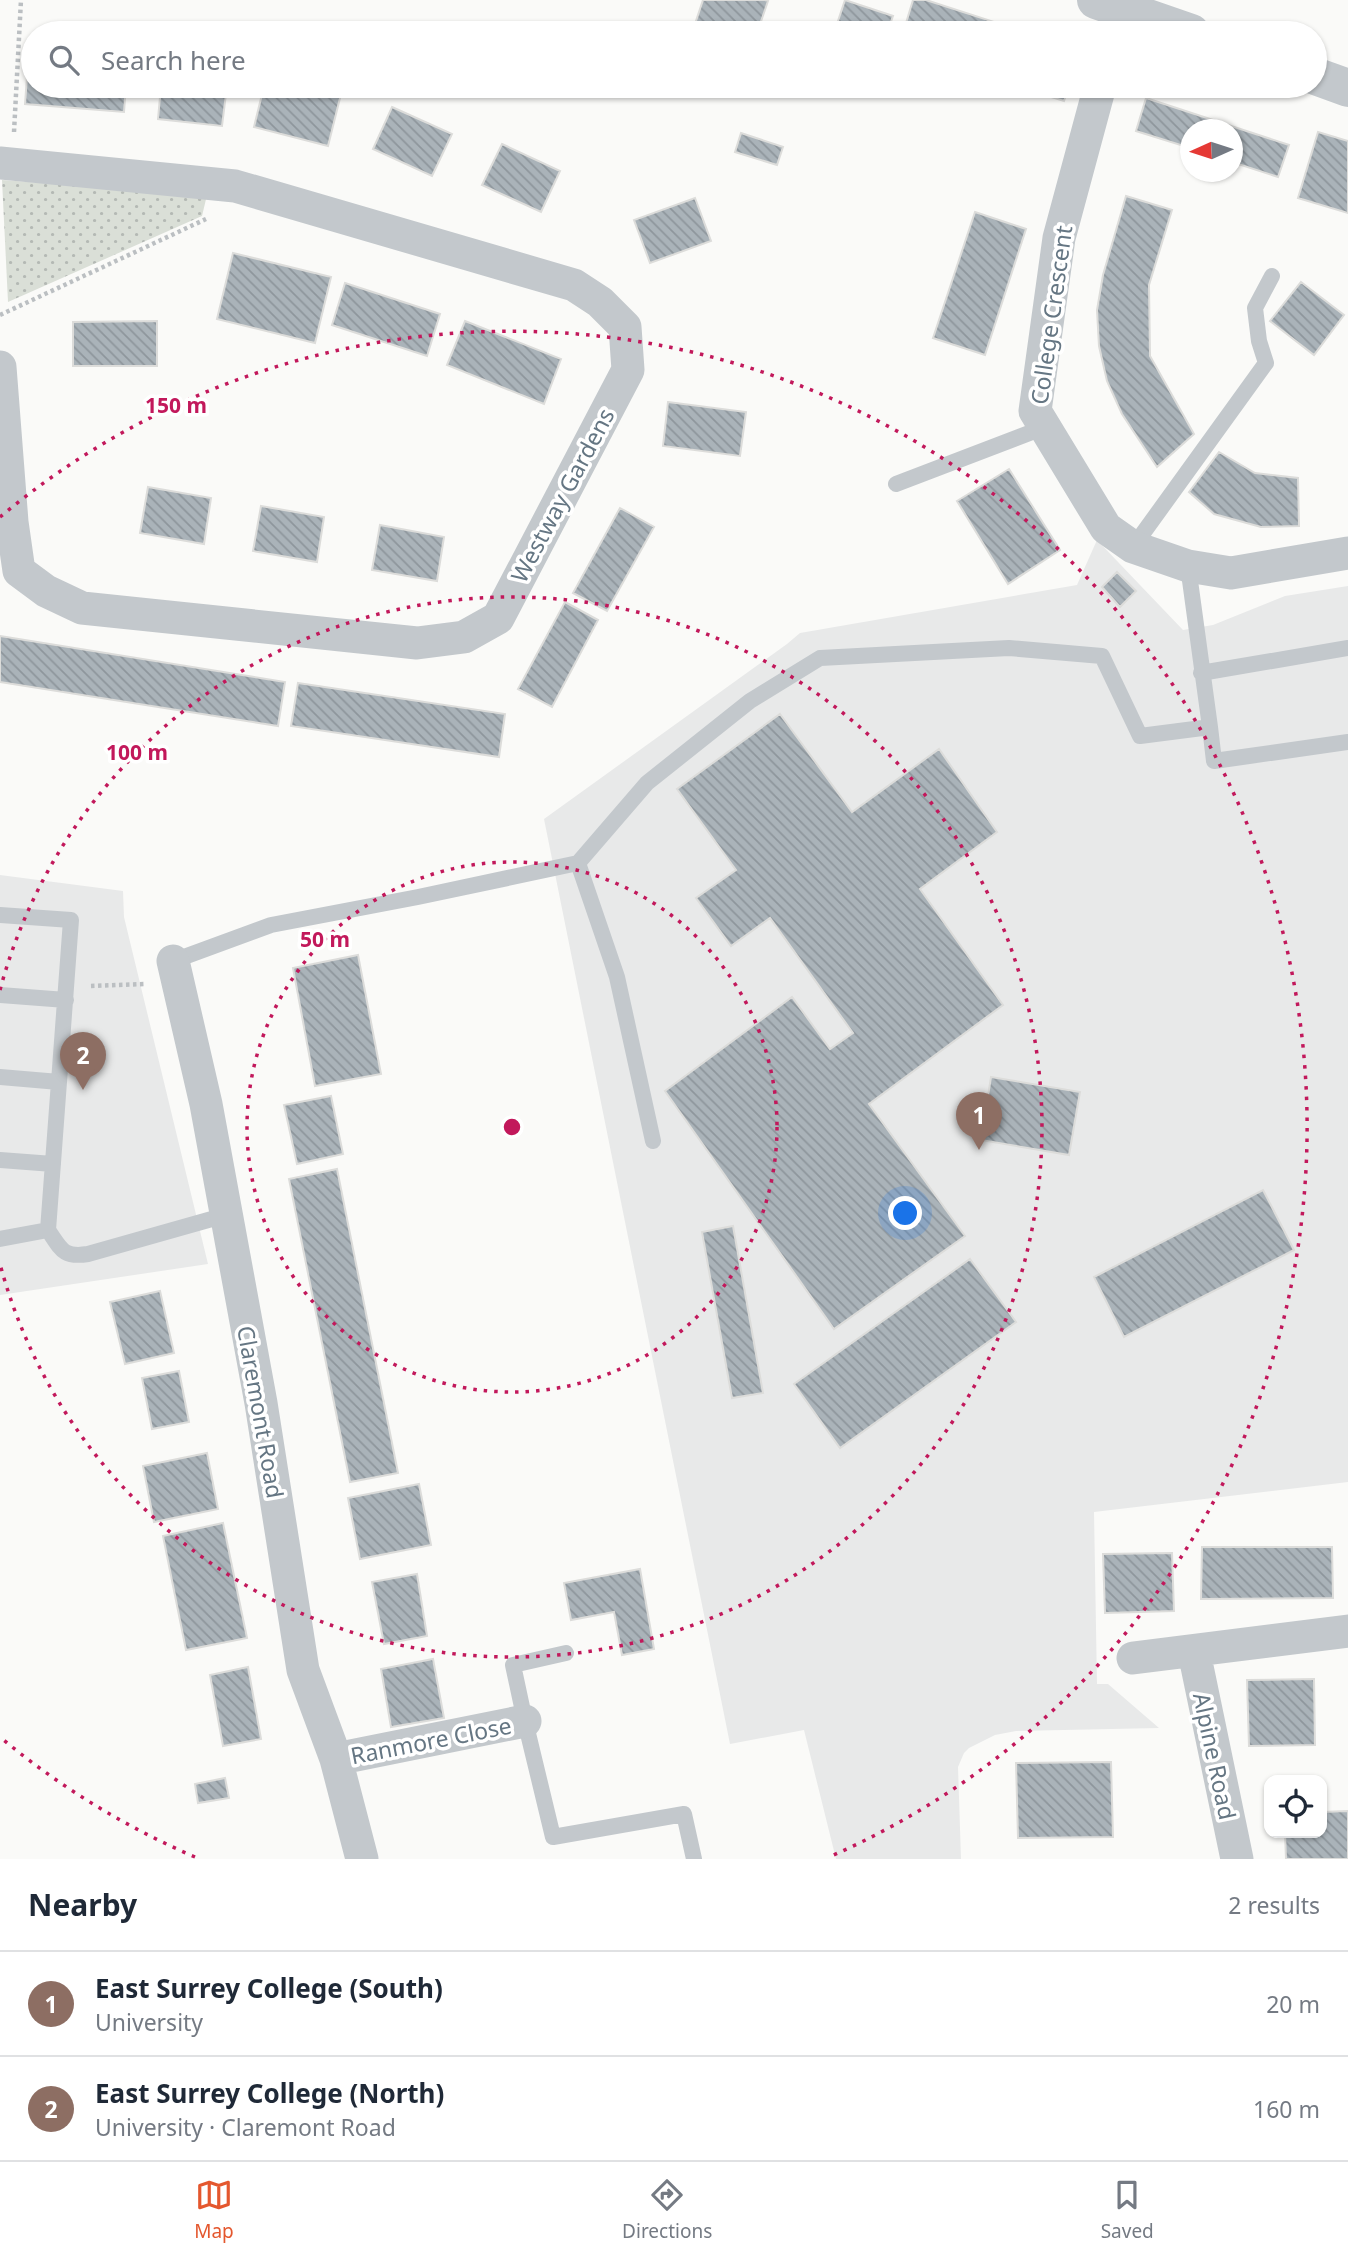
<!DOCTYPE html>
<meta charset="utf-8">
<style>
body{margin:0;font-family:"Noto Sans",sans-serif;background:#f2f2f3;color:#1f2937}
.controls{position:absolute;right:21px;bottom:21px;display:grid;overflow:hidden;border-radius:14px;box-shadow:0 2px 5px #0004}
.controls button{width:63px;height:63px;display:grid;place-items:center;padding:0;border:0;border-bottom:2px solid #e0e1e3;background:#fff;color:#1f2937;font:35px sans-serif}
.compass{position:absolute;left:1180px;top:119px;width:63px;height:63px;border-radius:50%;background:#fff;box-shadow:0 2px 5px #0004;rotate:267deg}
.you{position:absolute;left:906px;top:1214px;width:24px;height:24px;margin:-18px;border:5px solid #fff;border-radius:50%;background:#1a73e8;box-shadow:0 0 0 10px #1a73e833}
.badge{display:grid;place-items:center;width:46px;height:46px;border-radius:50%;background:#e4572e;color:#fff;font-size:23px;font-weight:700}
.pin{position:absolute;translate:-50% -58px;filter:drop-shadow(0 2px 4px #0008)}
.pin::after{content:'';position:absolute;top:37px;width:24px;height:21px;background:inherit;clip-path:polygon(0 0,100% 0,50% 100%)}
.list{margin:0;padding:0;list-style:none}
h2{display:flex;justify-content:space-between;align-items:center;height:91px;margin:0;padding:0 28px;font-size:30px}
h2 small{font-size:23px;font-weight:400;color:#747a83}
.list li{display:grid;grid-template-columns:46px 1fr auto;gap:21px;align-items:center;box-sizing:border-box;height:105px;padding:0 28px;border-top:2px solid #e0e1e3}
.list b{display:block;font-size:26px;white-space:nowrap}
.list p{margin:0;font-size:23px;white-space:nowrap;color:#747a83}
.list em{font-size:23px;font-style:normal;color:#747a83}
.icon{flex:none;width:38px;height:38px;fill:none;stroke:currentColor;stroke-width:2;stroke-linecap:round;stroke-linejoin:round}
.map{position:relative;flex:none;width:1348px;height:1859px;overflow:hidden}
.search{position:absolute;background:#fff;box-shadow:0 2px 5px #0004;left:21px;right:21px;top:21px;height:77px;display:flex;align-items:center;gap:18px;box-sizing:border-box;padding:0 24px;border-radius:38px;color:#747a83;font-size:26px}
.sheet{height:301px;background:#fff}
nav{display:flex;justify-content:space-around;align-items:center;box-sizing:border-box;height:98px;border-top:2px solid #e0e1e3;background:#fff;font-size:19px;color:#747a83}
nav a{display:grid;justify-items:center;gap:4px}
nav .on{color:#e4572e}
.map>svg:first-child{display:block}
</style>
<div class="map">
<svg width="1348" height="1859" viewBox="0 0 1348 1859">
<defs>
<pattern id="grass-dots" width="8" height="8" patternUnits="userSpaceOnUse" patternTransform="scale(1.75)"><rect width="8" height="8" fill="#dadfd7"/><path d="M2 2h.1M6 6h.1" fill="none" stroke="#b4b9b4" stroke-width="1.8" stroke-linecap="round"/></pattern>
<pattern id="building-back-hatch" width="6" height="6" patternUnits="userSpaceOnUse" patternTransform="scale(1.75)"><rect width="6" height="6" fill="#aab3b9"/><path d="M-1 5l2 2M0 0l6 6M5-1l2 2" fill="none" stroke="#8e969c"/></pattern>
</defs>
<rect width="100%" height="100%" fill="#fafaf8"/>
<path fill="#e8e9e9" d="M1097 540 1183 630 1213 625 1285 596 1348 586V1482L1094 1512 1097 1684H1108L1159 1728 1016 1731 995 1735 969 1748 964 1753 958 1767 961 1859H836L804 1730 730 1744 544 819 787 644 800 633 1077 585Z
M0 875 123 891 124 917 208 1264 0 1295Z"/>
<path fill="url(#grass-dots)" d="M2 180 207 195 202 216 8 302Z"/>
<path fill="url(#building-back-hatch)" stroke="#dcdcda" stroke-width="2" d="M703 0H765L768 1 757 33H692Z
M845 0 893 16 887 33H834Z
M913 0H926L1028 33H903Z
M775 25 803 33H772Z
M28 63H33V86H126L124 112 25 104Z
M161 86H227L222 126 158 119Z
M264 86H343L328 146 254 127Z
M1016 86H1069L1064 101Z
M1146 98 1289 145 1278 177 1232 162V130H1190V148L1136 131Z
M392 107 452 134 432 176 373 149Z
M1318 132 1348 141V213L1298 198Z
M741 133 783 147 777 165 735 152Z
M502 144 560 171 541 212 482 185Z
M1126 196 1172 210 1149 285 1150 356 1194 434 1157 467 1122 414 1107 381 1099 346 1097 310 1103 275Z
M695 198 711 241 650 263 634 220Z
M975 212 1026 229 985 355 933 338Z
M233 253 331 277 315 343 217 319Z
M1301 282 1344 315 1314 355 1270 321Z
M345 283 440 314 427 356 332 325Z
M157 321V366H73V322Z
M465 321 561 359 544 404 447 365Z
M668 402 746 412 740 456 663 446Z
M1219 452 1255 473 1298 478 1299 526 1261 527 1214 514 1189 492Z
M1009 469 1060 550 1008 584 957 501Z
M148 487 211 498 204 544 140 533Z
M261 506 324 517 317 562 253 551Z
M620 508 654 527 607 611 573 593Z
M380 525 444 537 437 581 372 570Z
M1117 572 1136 591 1120 607 1102 587Z
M565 602 598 620 552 707 518 689Z
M0 636 285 682 278 726 0 682Z
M298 683 505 714 499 757 291 726Z
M780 714 852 812 939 749 997 832 920 889 1003 1005 869 1104 965 1236 834 1329 665 1091 792 997 830 1049 853 1033 770 918 731 946 696 898 736 870 677 789Z
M358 955 381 1074 315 1086 293 968Z
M991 1077 1080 1092 1069 1155 981 1140Z
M331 1096 343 1154 297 1164 284 1105Z
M337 1169 398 1473 350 1482 289 1179Z
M1263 1190 1294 1250 1124 1337 1094 1277Z
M733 1226 763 1393 732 1398 702 1232Z
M970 1259 1016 1322 840 1448 794 1384Z
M160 1291 174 1353 125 1364 110 1302Z
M179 1371 189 1422 152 1429 142 1378Z
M207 1453 218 1509 154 1522 143 1466Z
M419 1484 431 1545 360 1559 348 1498Z
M223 1523 247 1638 186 1650 163 1536Z
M1202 1547H1332L1333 1598 1201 1599Z
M1172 1553 1174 1611 1105 1613 1103 1554Z
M640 1569 654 1649 622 1655 614 1612 571 1620 564 1583Z
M417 1574 427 1636 384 1644 372 1582Z
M433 1659 444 1718 391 1727 381 1669Z
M248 1667 261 1739 223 1746 210 1675Z
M1314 1679 1315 1745 1249 1746 1247 1680Z
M1111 1762 1113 1837 1018 1838 1016 1763Z
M225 1778 229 1798 198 1803 195 1784Z
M1348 1811V1859H1286L1285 1833H1322V1812Z"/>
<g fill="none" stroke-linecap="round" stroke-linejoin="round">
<path stroke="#bbbfc2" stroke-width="4.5" stroke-dasharray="3.5 3.5" stroke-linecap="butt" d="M14 132 21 0
M0 315 206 219
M91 986 145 984"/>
<path stroke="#c3c8cc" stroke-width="16" d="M896 484 1045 427
M1133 547 1266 363 1259 341 1255 308 1272 276
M1201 673 1348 648
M1210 727 1214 761 1348 742
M578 863 617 977 653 1141
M0 915 71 920 48 1230 0 1239
M173 961 271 925 418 897 578 863 647 783 750 701 820 658 1009 648 1102 656 1140 736 1210 727 1188 566
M0 995 66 1000
M0 1077 59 1082
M0 1160 53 1164
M48 1230C61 1249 63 1258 88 1254L226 1215
M566 1653 513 1665 525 1721 553 1837 684 1814 694 1859"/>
<path stroke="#c3c8cc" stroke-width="33" d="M1100 86 1059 238 1035 411 1106 528 1133 547 1188 566 1231 573 1348 553
M0 163 235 186 574 285 600 302 625 327 628 370 498 618 464 637 417 643 82 608 46 591 19 571 12 522 0 367
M173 961 206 1104 261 1403 303 1670 336 1759 362 1859
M1194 1652 1237 1859
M1133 1658 1348 1631
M336 1759 525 1721"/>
<path stroke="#c3c8cc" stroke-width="38" d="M1096 0 1191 33
M1315 76 1348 88"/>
</g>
<g fill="none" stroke="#c2185b" stroke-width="3.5" stroke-dasharray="3.5 7">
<circle cx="512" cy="1127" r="265"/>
<path d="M0 990A530 530 0 1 1 0 1264"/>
<path d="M195 1857A796 796 0 0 1 0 1737M0 517A796 796 0 1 1 829 1857"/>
</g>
<g text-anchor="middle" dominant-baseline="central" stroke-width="7" stroke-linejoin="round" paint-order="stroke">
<g font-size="23" fill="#657683" stroke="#fff">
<text transform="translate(1051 315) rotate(-82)">College Crescent</text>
<text transform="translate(562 495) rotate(-62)">Westway Gardens</text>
<text transform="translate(261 1412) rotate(80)">Claremont Road</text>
<text transform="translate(431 1740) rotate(-11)">Ranmore Close</text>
<text transform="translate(1215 1756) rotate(78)">Alpine Road</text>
</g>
</g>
<circle cx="512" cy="1127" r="10" fill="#c2185b" stroke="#fff" stroke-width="3.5"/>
<g font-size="21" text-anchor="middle" font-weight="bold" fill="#c2185b" stroke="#fff" stroke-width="7" stroke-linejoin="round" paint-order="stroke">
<text x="176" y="413">150 m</text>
<text x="137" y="760">100 m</text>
<text x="325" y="947">50 m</text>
</g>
</svg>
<div class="controls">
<button><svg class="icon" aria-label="locate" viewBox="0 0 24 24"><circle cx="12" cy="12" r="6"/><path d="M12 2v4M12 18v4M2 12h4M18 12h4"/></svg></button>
</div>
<svg class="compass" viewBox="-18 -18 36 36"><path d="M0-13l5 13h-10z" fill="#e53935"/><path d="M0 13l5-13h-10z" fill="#747a83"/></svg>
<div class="you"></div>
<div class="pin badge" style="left:979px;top:1150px;background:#8d6e63">1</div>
<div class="pin badge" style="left:83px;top:1090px;background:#8d6e63">2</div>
<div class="search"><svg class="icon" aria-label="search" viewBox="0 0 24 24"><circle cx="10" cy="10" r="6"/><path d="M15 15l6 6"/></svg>Search here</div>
</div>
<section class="sheet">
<h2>Nearby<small>2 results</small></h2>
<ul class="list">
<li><span class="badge" style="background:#8d6e63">1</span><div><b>East Surrey College (South)</b><p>University</p></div><em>20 m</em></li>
<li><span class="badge" style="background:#8d6e63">2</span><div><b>East Surrey College (North)</b><p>University · Claremont Road</p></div><em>160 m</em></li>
</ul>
</section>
<nav>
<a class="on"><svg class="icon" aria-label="map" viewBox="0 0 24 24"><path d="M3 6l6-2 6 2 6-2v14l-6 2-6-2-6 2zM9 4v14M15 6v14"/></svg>Map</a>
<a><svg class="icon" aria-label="directions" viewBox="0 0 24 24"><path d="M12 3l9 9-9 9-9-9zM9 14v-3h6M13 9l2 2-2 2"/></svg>Directions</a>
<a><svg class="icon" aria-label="saved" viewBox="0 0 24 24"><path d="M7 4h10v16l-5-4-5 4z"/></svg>Saved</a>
</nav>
